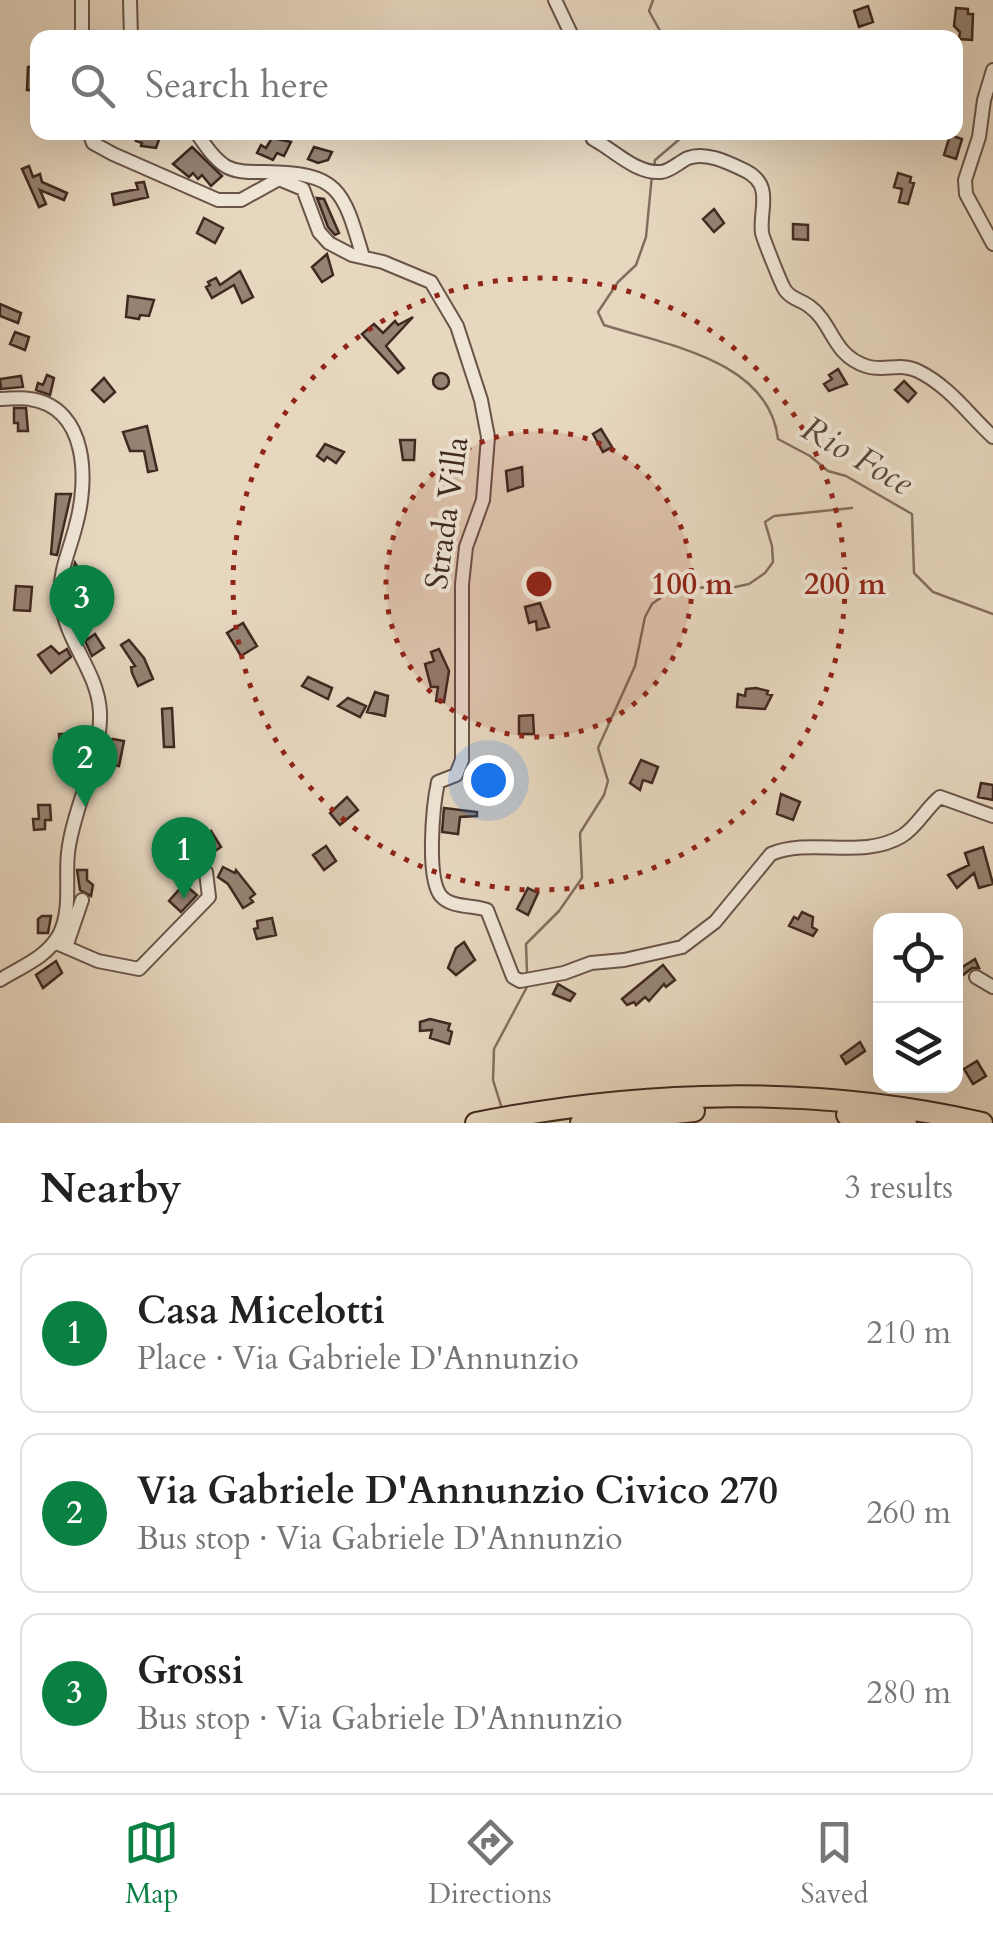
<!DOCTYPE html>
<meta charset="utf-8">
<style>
body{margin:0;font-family:Cardo,serif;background:#f6f6f6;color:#222}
.controls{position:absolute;right:30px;bottom:30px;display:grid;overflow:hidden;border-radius:20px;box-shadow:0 10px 40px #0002}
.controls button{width:90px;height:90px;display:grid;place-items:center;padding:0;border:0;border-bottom:2px solid #e0e0e0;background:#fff;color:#222;font:50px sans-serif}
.you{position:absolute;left:488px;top:780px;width:35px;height:35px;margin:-25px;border:8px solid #fff;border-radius:50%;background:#1a73e8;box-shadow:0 0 0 15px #1a73e833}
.badge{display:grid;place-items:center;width:65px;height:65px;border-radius:50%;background:#0b8043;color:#fff;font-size:32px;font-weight:700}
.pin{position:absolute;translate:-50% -82px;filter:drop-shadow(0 2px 5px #0008)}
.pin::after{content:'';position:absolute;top:52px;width:35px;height:30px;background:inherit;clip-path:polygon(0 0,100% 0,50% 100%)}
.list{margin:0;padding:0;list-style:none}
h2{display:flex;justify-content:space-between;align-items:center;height:130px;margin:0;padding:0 40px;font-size:42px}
h2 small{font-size:32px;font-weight:400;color:#767676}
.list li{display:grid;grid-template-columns:65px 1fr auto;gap:30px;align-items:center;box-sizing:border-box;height:160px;margin:0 20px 20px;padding:0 20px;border:2px solid #e0e0e0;border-radius:20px}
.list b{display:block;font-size:38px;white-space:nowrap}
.list p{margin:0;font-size:32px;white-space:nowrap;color:#767676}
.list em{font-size:32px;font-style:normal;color:#767676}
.icon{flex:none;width:55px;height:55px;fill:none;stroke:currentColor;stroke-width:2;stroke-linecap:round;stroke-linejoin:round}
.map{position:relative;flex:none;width:993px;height:1123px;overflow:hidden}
.search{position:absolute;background:#fff;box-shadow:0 10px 40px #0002;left:30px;right:30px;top:30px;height:110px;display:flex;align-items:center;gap:25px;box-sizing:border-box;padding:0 35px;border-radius:20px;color:#767676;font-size:38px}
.sheet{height:670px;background:#fff}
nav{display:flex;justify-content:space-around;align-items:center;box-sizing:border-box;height:140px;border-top:2px solid #e0e0e0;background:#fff;font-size:28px;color:#767676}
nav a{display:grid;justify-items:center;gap:5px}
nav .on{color:#0b8043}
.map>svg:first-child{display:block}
</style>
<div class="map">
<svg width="993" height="1123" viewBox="0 0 993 1123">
<rect width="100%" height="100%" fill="#e7d7bf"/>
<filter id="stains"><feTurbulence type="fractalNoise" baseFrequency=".002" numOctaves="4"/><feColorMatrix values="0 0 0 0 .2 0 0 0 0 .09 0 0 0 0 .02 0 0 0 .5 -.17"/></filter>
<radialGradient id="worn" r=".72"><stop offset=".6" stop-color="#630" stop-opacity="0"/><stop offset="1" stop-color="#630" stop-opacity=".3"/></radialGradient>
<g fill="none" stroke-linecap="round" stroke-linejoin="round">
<path stroke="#826e5f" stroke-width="2.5" d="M653 0 649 11 664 38
M654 168 655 160 688 132
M652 175 646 237 636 265 618 282 598 312 604 325C666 345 769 360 778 439L810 456 828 471 846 476 912 514 914 573 933 592 993 614
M527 972 526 944 559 911 582 878 580 833 604 795 608 781 598 748 635 666 645 617 652 604 674 588 735 587 749 584 765 573 773 562 772 546 765 522 774 516 852 508
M503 1112 493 1080 494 1049 528 985"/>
</g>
<path fill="#968373" stroke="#3f2920" stroke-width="2.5" d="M868 6 873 22 859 27 854 11Z
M956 8 968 9V14H973L972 40 959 39 960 32 954 26Z
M28 67H38V90H27Z
M139 132 160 137 156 148 141 146 142 143 136 141Z
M950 135 962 139 956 159 944 155Z
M272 138 291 142 284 156 277 153 273 160 257 153 261 145 266 148Z
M192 147 222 176 211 186 202 175 198 179 193 173 189 177 173 164Z
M314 147 332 152 328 160 318 163 308 159Z
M29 166 33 177 40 174 42 182 67 193 64 200 40 190 46 204 39 207 22 169Z
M898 173 911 177 910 182 914 183 908 204 899 202 902 189 894 187Z
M144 182 148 197 114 205 112 194 138 189 136 183Z
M317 198 324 199 339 233 335 235 328 227Z
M714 209 724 223 714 232 703 219Z
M204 218 223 228 215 243 197 233Z
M793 224 808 225V240L793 239Z
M327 254 333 275 322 282 312 267Z
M240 271 253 297 242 303 234 285 212 298 206 287 210 285 208 282 216 278 220 285Z
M128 296 154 300 149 316 140 315 139 319 126 317Z
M0 304 21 313 18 323 0 316Z
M413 317 386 346 404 368 398 373 362 334 374 324 383 333 395 321 398 325Z
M15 332 29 337 25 350 10 344Z
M838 369 847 384 829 391 824 384 832 379 829 375Z
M433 381a8 8 0 1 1 16 0a8 8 0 1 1-16 0Z
M47 375 54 378 50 395 36 390 38 383 43 385Z
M21 376 23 387 1 389 0 379Z
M104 378 115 392 104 402 92 390Z
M904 381 916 393 908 402 895 390Z
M14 408H26L28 431H18V423H14Z
M147 426 157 470 148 472 144 451H130L123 432Z
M601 429 612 447 603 452 593 434Z
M400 440H415L414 460H403Z
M325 444 344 452 336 463 327 457 324 461 317 456Z
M522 467 523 486 508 491 506 471Z
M56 494H71L57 555 51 554Z
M75 563 78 568 86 567 87 580H71Z
M16 586 32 587 30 611 14 610Z
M540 603 549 627 537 630 536 621 529 623 525 607Z
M243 623 257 646 241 656 227 633Z
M95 634 104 648 92 656 85 641Z
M129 640 144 658 153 679 138 686 132 673 131 667 135 666 121 645Z
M51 646 59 654 67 649 71 657 51 673 38 655Z
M439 649 449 671 444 702 436 701 438 687H431L425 664 434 661 431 652Z
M308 677 332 688 328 699 302 686Z
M756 688 768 691 767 694 772 695 765 709 737 707 738 694 745 696 746 689Z
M375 692 388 696 385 716 367 712Z
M348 698 366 706 360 717 338 706Z
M172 708 174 747H164L162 709Z
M533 715 534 734H519V716Z
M59 734H68L70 767H61Z
M113 739 124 741 119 766 107 764 108 758 104 757 108 740Z
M641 760 658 767 652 783 643 780 640 790 630 783Z
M981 783 993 785V800L978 797Z
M781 794 800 802 793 820 777 814Z
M347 797 358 810 340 825 330 813Z
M38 805H50L51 820H45V829L34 830 33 819H39Z
M444 808 477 812V816L460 817 458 834 442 832Z
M211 831 221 847 209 855 199 839Z
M326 846 336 861 324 870 313 855Z
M983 847 993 884 979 888 974 873 957 888 948 875 969 865 965 853Z
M223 867 235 873 236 870 255 894 250 898 253 902 243 908 228 884 218 877Z
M77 870H87V880L93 885 91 896 80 890Z
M184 884 197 895 181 912 169 901Z
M528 888 538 893 528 915 517 909Z
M802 912 813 917 812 927 817 930 813 936 789 926 794 917 798 919Z
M42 916H51L48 933H38V919Z
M272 918 276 935 257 939 254 929 258 928 257 921Z
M464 942 475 960 456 975 448 968 456 948Z
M975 959 979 968H972L958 979 956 971Z
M56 961 62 973 43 988 36 975Z
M663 965 675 980 666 987 664 984 649 1001 645 997 636 1005 634 1002 627 1005 622 999Z
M558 984 575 994 570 1001 553 994Z
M430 1019 450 1024 448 1030 452 1032 449 1044 430 1038 432 1030 420 1031V1022Z
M860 1042 865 1051 846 1064 841 1056Z
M977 1061 986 1076 973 1084 964 1069Z"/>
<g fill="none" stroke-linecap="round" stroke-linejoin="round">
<g stroke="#695448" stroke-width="16">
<path id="minor" d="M82 0V38
M130 0 131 38
M555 0 573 38
M993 70 984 100 979 137 965 180 966 194 993 244
M89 132 93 143 113 154 218 200H241L279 179 303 189 319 232 329 243 352 255 383 262 431 282 457 326 481 400 488 437 483 500 466 547 462 584V760L456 775 438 782C433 805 426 878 441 896 451 908 474 905 487 910L513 977 520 981 564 973 591 963 624 960 682 947 715 922 771 854C812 837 862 860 902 836 917 827 926 808 940 797L993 816
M196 132C205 145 214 159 227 167 239 173 253 172 265 172 339 173 343 189 363 257
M592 132 593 139C614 150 636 174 661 172 671 171 679 162 688 158 706 151 729 163 746 171 774 186 759 209 762 233 763 238 781 284 785 290 792 300 800 299 809 306 833 323 832 355 866 366 884 372 900 362 918 371 949 386 969 415 993 437
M0 399C9 399 21 397 30 399 89 408 88 482 76 525 70 550 58 573 61 599 64 640 98 671 100 712 102 757 73 807 68 853 65 879 72 910 59 935 46 958 22 966 0 980
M54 942 98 961 139 969 209 897 206 872
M66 947 82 900
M976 977 993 987"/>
</g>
<g stroke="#3f2920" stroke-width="24">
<path id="highway" d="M847 1115 906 1123
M476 1123C642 1090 816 1085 982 1123
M581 1123 694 1111"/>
</g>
<use href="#minor" stroke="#efe5d5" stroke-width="12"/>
<use href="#highway" stroke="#e7d7bf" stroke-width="20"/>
</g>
<circle cx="539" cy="584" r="153" fill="#8f2418" fill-opacity=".12"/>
<g fill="none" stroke="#8f2418" stroke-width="5" stroke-dasharray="5 10">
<circle cx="539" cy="584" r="153"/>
<circle cx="539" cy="584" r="306"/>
</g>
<g text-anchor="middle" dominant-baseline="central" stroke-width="8" stroke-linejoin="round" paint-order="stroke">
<g font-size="32" fill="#3f2920" stroke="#efe5d5">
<text transform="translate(447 513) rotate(-82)">Strada Villa</text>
</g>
<g font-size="35" font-style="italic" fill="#5b463a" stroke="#efe5d5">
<text transform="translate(857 456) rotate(30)">Rio Foce</text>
</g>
</g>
<circle cx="539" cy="584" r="15" fill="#8f2418" stroke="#efe5d5" stroke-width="5"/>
<g font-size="30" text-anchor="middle" font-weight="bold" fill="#8f2418" stroke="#efe5d5" stroke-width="8" stroke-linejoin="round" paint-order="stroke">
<text x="692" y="594">100 m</text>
<text x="845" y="594">200 m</text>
</g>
<rect width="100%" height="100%" filter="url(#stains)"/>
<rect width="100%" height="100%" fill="url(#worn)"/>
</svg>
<div class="controls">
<button><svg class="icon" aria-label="locate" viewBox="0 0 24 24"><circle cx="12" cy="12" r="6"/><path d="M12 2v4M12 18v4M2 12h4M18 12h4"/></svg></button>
<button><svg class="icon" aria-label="layers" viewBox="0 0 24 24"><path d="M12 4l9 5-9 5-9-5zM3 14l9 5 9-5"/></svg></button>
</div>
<div class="you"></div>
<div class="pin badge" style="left:184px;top:899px">1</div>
<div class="pin badge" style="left:85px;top:807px">2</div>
<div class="pin badge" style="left:82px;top:647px">3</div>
<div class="search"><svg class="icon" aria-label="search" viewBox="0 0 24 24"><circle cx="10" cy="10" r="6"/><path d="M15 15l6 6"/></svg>Search here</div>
</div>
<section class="sheet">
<h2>Nearby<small>3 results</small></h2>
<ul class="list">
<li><span class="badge">1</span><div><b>Casa Micelotti</b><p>Place · Via Gabriele D'Annunzio</p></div><em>210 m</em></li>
<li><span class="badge">2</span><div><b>Via Gabriele D'Annunzio Civico 270</b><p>Bus stop · Via Gabriele D'Annunzio</p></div><em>260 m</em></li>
<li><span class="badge">3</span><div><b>Grossi</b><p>Bus stop · Via Gabriele D'Annunzio</p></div><em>280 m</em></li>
</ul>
</section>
<nav>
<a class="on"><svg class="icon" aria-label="map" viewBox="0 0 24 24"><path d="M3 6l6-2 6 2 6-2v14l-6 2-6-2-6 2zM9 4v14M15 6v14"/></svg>Map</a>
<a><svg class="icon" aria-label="directions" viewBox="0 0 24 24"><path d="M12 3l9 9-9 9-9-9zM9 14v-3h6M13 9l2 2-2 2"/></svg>Directions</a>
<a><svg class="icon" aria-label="saved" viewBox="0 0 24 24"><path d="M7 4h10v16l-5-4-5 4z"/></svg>Saved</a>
</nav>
